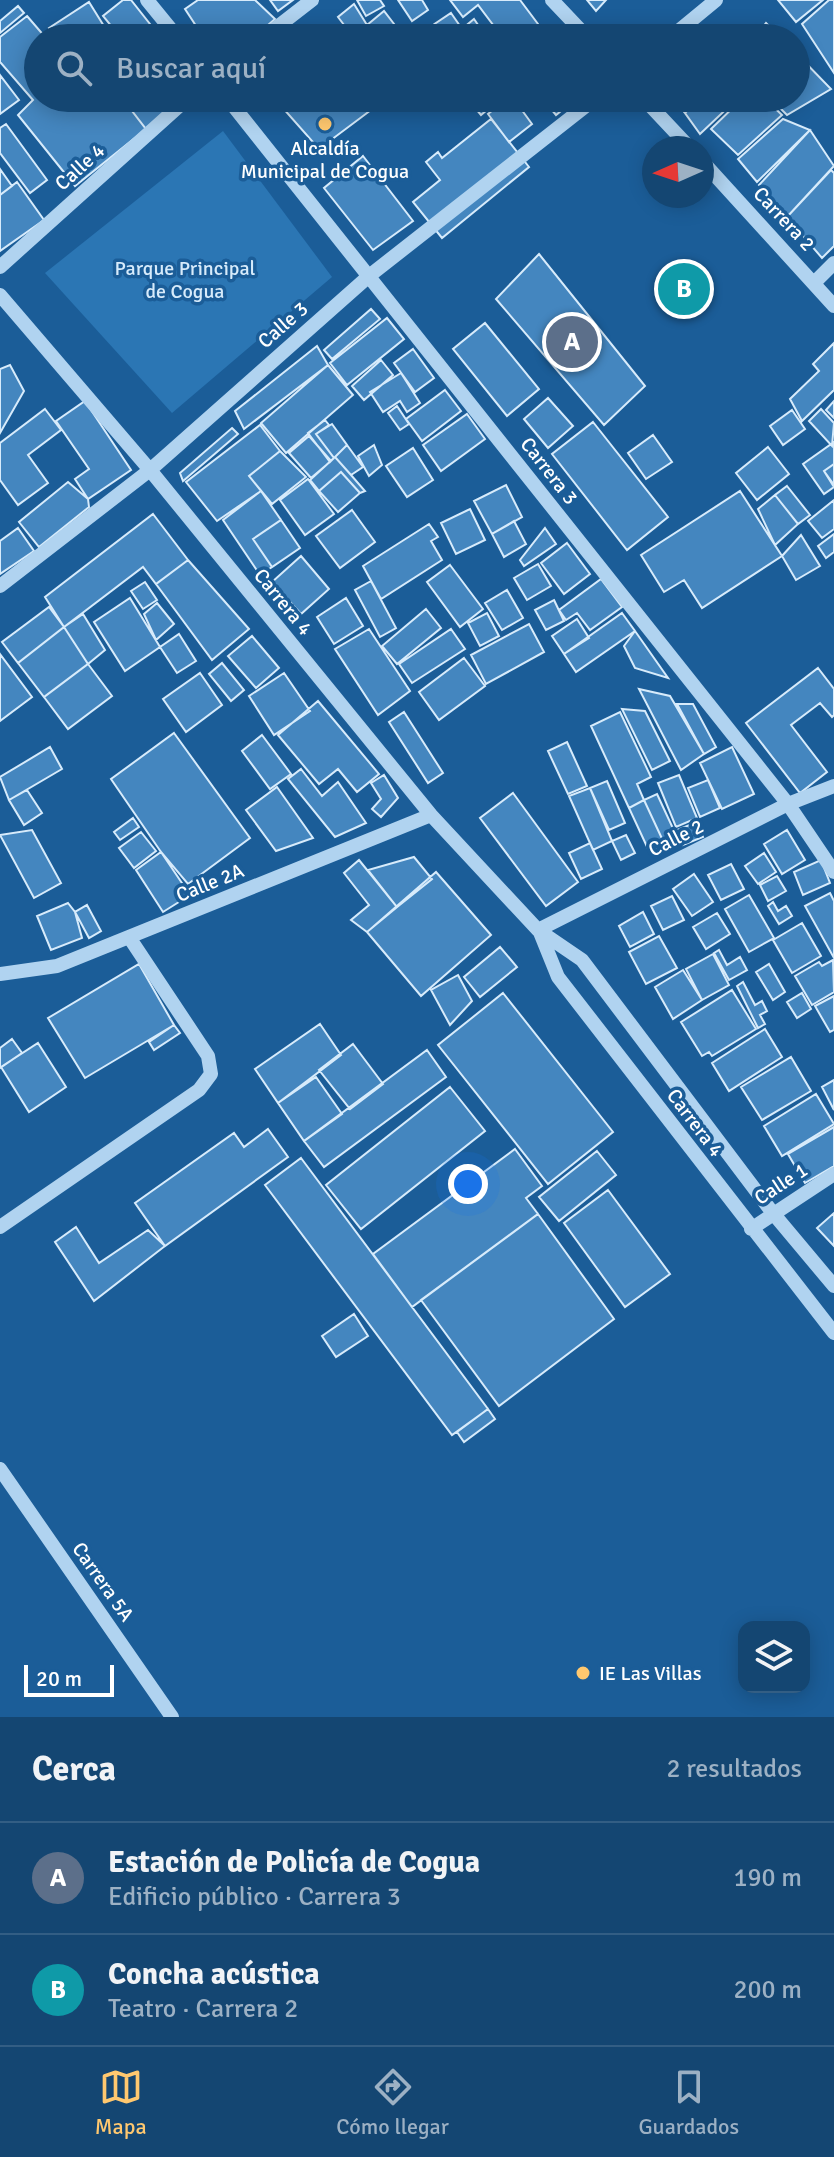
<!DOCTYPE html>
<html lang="es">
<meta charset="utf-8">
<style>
body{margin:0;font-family:Signika,sans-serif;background:#1d4d77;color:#f1f3f6}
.controls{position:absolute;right:24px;bottom:24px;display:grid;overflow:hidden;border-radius:16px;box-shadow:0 4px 20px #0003}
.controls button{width:72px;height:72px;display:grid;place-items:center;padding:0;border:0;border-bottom:2px solid #335e84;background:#144672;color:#f1f3f6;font:40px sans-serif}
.compass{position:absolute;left:642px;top:136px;width:72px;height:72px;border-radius:50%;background:#144672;box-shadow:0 4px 20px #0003;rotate:267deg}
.scale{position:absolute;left:24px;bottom:20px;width:90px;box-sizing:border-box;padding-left:8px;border:4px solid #fff;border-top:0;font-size:22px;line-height:28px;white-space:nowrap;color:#fff;-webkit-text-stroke:6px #1b5d98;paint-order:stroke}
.you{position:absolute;left:468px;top:1184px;width:28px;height:28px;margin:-20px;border:6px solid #fff;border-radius:50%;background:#1a73e8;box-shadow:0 0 0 12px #1a73e833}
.badge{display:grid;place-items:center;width:52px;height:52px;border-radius:50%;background:#ffc86f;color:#fff;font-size:26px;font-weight:700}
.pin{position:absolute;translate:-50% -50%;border:4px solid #fff;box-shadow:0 2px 8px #0006}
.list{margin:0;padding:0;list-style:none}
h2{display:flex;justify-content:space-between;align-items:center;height:104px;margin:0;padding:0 32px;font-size:34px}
h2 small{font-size:26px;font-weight:400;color:#9db1c4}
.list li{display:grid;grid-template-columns:52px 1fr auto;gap:24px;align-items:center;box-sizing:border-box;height:112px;padding:0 32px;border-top:2px solid #335e84}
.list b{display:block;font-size:30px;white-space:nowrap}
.list p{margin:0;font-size:26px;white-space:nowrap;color:#9db1c4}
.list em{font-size:26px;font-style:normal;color:#9db1c4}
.icon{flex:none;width:44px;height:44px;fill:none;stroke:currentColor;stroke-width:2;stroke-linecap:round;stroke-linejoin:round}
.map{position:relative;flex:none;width:834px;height:1717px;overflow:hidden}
.search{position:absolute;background:#144672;box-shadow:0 4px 20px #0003;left:24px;right:24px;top:24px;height:88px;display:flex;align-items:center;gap:20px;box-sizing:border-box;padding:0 28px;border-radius:44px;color:#9db1c4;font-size:30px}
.sheet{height:328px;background:#144672}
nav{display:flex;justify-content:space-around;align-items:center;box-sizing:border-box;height:112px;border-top:2px solid #335e84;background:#144672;font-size:22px;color:#9db1c4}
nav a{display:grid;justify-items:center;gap:4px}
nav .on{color:#ffc86f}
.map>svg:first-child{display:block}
</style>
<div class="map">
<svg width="834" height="1717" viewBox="0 0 834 1717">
<rect width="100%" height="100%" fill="#1b5d98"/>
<path fill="#2b76b4" d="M223 131 332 277 172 413 45 273Z"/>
<path fill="#4486bf" stroke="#d7ebfb" stroke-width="2" d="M123 0H131L161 38H121L103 16Z
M198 0H255L275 19 253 38H204L185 9Z
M270 0H293L278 11Z
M357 0H380L384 6 366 16Z
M398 0H422L428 10 412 21Z
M450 0H520L538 24 519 38H503L478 5 463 17Z
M587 0H606L596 11Z
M778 0H823L796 22Z
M829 0H834V73L802 24Z
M89 2 107 31 96 38H55L49 28Z
M354 4 367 25 384 11 401 33 395 38H354L338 17Z
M18 6 24 13 0 33V21Z
M451 13 460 26 442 38H432L427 29Z
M27 16 46 38H38V98H122L146 129 75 186 18 115 33 100 0 62V37Z
M474 19 487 38H451Z
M766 23 781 38H754Z
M343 24 354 38H326Z
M796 53 831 89 787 115 770 98H796Z
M0 75 19 100 0 114Z
M122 98H185L146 129Z
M274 98H387L319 149Z
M467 98H501L481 115Z
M508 98H513L532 124 509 142 488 114Z
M542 98H577L556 115Z
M672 98H700L685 113Z
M700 98H738L700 134 685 113Z
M743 98H764L782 115 738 155 711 129Z
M491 119 529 167 442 238 413 202 440 180 426 162 438 152 442 158Z
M783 119 810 130 757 182 738 159Z
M6 124 47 180 30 193 0 153V128Z
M810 130 834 166 787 217 759 185Z
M363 156 413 221 373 250 324 188Z
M0 169 12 186 0 195Z
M831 170 834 173V246L822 258 787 217Z
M17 182 44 220 0 251V195Z
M539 254 645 386 604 425 496 299Z
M371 309 380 319 332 359 324 350Z
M387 318 404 339 347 385 330 363Z
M485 323 539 389 507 416 453 349Z
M834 343V390L802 421 790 399 819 371 813 364Z
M317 346 328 365 244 429 235 411Z
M413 349 434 378 415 392 394 363Z
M381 360 393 375 364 400 352 386Z
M10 365 24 391 0 433V369Z
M328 365 353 395 286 453 261 423Z
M401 373 420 403 407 412 400 401 383 412 370 392Z
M445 390 461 411 422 441 406 419Z
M548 398 573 426 548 448 524 419Z
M85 401 131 470 88 499 75 479 89 469 56 421Z
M834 401V418L826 410Z
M397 406 409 424 400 430 388 413Z
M45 409 61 430 28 455 48 483 18 505 0 480V443Z
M821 409 834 423 832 446 809 421Z
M792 410 805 429 783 445 770 426Z
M467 414 485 439 441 471 423 445Z
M325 420 329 425 316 434 334 458 330 462 308 433Z
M593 422 668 517 627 550 552 454Z
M332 424 347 445 334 458 316 434Z
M260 425 280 451 249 476 261 491 217 521 186 482Z
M232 428 238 434 183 481 180 473Z
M653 435 672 462 646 479 628 453Z
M309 436 331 461 311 478 289 453Z
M834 442V464L824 471 834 487 824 494 803 464Z
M347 445 363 467 351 475 335 457Z
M374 445 382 465 369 476 358 456Z
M768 447 789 474 757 500 736 473Z
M413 448 433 480 407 497 386 466Z
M280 451 306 477 272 504 249 476Z
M335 457 351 475 365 491 360 493 341 472 319 491 310 480Z
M834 464V485L824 471Z
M341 472 360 493 338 512 319 491Z
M308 479 334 514 305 535 280 500Z
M68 482 88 499 89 507 39 547 19 522Z
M506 485 522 517 492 534 474 501Z
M787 486 810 515 798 524 775 495Z
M261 491 281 520 253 539 272 567 260 575 223 520Z
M740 491 782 556 702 608 684 580 664 592 641 555Z
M775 495 798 524 775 545 758 509Z
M834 500V529L822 538 808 521Z
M470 509 485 540 456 554 441 523Z
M352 510 375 542 340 568 316 536Z
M153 514 188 560 156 584 143 567 64 627 45 597Z
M281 520 300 548 272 567 253 539Z
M514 521 526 544 504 557 492 534Z
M429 524 438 537 431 541 442 560 381 599 363 566Z
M18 528 34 551 0 574V541Z
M545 528 556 544 524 566 520 560Z
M834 534V552L826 558 818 546Z
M801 535 820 566 796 580 782 556Z
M567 543 590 574 564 594 541 563Z
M301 556 329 589 301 614 272 582Z
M188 560 249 629 212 660 156 584Z
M538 564 551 586 527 600 514 578Z
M450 565 483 609 460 627 427 582Z
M601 579 622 607 590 630 577 613 566 620 559 610Z
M371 581 396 628 380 637 355 590Z
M145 582 157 600 143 609 131 591Z
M507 590 523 618 502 630 485 603Z
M130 598 160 647 125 671 94 622Z
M346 598 363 626 334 644 317 617Z
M554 600 564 621 546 630 535 610Z
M157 603 174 624 156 640 144 614Z
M49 607 64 627 18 663 2 642Z
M426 609 441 628 397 664 382 646Z
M487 613 499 636 480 646 468 623Z
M622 613 635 631 576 672 564 654Z
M83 614 105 650 88 664 64 627Z
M577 619 589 638 564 654 552 636Z
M529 624 544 652 486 684 471 655Z
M64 627 88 664 44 697 18 663Z
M369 629 410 691 378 715 335 649Z
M451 629 465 649 412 683 399 664Z
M635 631 668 678 635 668 624 646Z
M179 634 196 661 177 673 160 647Z
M252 636 279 668 256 688 228 656Z
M0 654 32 697 0 721Z
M464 658 485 686 439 720 419 692Z
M222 663 244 690 231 701 209 674Z
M88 664 112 696 68 729 44 697Z
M818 668 834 689V715L832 717 820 703 791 725 827 772 800 793 746 723Z
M200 673 222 705 186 732 163 699Z
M284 673 310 711 274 735 249 696Z
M639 689 670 696 704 754 681 770Z
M318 701 379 774 357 792 338 769 319 784 278 735Z
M677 704H693L716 747 704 754Z
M622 709 645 711 670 761 652 770Z
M404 712 443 773 428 783 389 722Z
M620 712 651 777 637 784 644 800 629 808 591 726Z
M174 733 250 838 188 884 161 852 111 779Z
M262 735 291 774 270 789 242 751Z
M567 742 587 786 568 794 548 751Z
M50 747 62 769 9 800 0 777Z
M732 747 754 794 722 809 700 763Z
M301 769 322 796 338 782 366 823 335 837 288 779Z
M384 775 398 798 381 817 372 809 381 799 371 783Z
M679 775 697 818 676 827 658 783Z
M708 780 720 808 700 817 688 788Z
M607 781 625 823 609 830 590 788Z
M277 787 313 838 276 851 246 810Z
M590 788 612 841 593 850 569 796Z
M27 790 42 813 24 825 9 800Z
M513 793 578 882 546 906 480 818Z
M657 794 677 837 664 843 644 800Z
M644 800 664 843 649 851 629 808Z
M133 818 139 827 120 840 114 832Z
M697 822 703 837 683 845 677 830Z
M32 830 61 883 34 898 0 835Z
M787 830 805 860 782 874 764 844Z
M141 832 156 851 134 868 119 848Z
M626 835 635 853 621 860 612 841Z
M590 843 602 869 581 879 569 853Z
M161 852 190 895 163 912 136 870Z
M764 853 776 872 758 884 745 866Z
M414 857 432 879 397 907 368 870Z
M359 860 397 907 367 932 351 920 369 905 344 873Z
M821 860 830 883 803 895 794 872Z
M731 864 744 889 721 900 708 875Z
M436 872 491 935 421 996 367 932Z
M694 874 713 902 692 916 673 889Z
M777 876 786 891 768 901 760 885Z
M830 893 834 901V958L805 906Z
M749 895 774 938 749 952 725 909Z
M672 896 684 920 663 930 651 906Z
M773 902 778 911 786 906 792 916 779 924 768 906Z
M68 903 75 912 82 938 51 950 37 916Z
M87 905 101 931 89 938 75 912Z
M643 912 654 934 630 947 619 926Z
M717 913 730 934 706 949 693 927Z
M802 923 821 956 792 973 773 940Z
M659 936 677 968 646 984 629 952Z
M500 947 517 967 480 997 464 977Z
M719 950 727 965 740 957 747 970 729 980 714 953Z
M713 954 729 985 702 1000 686 969Z
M833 960 834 992 812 1005 795 976 819 962 822 966Z
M139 964 174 1025 85 1078 48 1018Z
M769 964 785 992 773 1000 756 972Z
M683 970 702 1000 673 1019 655 987Z
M458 975 472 1001 450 1025 431 990Z
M743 982 755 1005 762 1001 767 1011 760 1015 765 1024 758 1028 737 986Z
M732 990 756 1029 712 1056 709 1052 702 1056 681 1022Z
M503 993 613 1132 548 1184 438 1045Z
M802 993 811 1009 797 1018 787 1002Z
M834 996V1030L830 1032 815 1006Z
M320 1024 341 1055 278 1103 255 1069Z
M174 1025 180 1033 154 1050 149 1042Z
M765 1029 782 1057 729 1091 712 1063Z
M12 1039 22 1053 0 1068V1048Z
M38 1043 66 1087 29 1112 1 1067Z
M353 1044 383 1084 350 1109 319 1070Z
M427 1050 446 1077 324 1167 304 1141Z
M791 1057 811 1091 762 1120 741 1087Z
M316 1077 342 1114 304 1141 278 1103Z
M834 1080V1110L822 1087Z
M450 1087 485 1131 361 1229 326 1185Z
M816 1094 834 1124 782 1156 764 1126Z
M834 1127V1166L805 1183 788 1154Z
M268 1129 288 1157 165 1246 135 1203 234 1133 244 1147Z
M515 1149 542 1186 526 1198 538 1214 412 1307 373 1254Z
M597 1151 616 1175 559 1221 539 1197Z
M301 1158 488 1409 452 1435 265 1185Z
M608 1190 670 1274 625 1307 564 1223Z
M834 1213V1246L817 1228Z
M538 1214 614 1319 499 1406 421 1300Z
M76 1227 99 1263 148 1230 165 1246 94 1301 55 1242Z
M354 1314 368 1336 336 1357 322 1336Z
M488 1409 495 1419 464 1442 457 1432Z"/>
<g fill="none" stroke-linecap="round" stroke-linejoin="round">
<path stroke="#b0d3f0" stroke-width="14" d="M147 0 178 38
M552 0 588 38
M263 38 312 0
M670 38 716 0
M227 98 788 804 834 872
M643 98 690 148
M702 161 834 306
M0 267 188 98
M815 282 834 263
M0 295 150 470 431 815 538 930 582 960 772 1212 834 1286
M0 586 150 470 369 276 596 98
M538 930 788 804 834 786
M539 930 558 977 834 1333
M0 974 57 966 431 815
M0 1227 199 1090 211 1074 208 1056 129 937
M751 1229 834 1174
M0 1469 172 1717"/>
</g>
<g fill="#ffc86f" stroke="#1b5d98" stroke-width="3">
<circle cx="325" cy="124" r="8"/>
<circle cx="583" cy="1673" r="8"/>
</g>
<g text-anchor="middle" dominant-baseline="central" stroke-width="7" stroke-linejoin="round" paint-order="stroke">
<g font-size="20" fill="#fff" stroke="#1b5d98">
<text x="325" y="148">Alcaldía<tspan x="325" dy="23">Municipal de Cogua</tspan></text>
<text x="599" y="1673" text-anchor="start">IE Las Villas</text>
</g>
<g font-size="20" fill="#fff" stroke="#1b5d98">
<text transform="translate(80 167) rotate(-42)">Calle 4</text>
<text transform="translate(784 219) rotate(47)">Carrera 2</text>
<text transform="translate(283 325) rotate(-41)">Calle 3</text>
<text transform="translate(549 471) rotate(52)">Carrera 3</text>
<text transform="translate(283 602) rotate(51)">Carrera 4</text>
<text transform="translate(676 838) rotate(-27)">Calle 2</text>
<text transform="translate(210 883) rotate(-22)">Calle 2A</text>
<text transform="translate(695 1123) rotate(53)">Carrera 4</text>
<text transform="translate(781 1184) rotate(-33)">Calle 1</text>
<text transform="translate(103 1582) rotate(55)">Carrera 5A</text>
</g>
<g font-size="20" fill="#d7ebfb" stroke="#1b5d98">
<text x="185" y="268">Parque Principal<tspan x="185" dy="23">de Cogua</tspan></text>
</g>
</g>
</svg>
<div class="controls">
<button><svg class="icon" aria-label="layers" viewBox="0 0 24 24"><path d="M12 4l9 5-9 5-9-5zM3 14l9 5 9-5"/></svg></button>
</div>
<svg class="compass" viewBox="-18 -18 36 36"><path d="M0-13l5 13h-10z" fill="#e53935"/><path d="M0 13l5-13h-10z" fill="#9db1c4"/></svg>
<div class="scale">20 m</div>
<div class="you"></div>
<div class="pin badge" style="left:572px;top:342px;background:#5c6f8a">A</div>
<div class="pin badge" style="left:684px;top:289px;background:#0f9aa8">B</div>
<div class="search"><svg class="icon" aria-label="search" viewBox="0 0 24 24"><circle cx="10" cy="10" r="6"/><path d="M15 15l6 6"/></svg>Buscar aquí</div>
</div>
<section class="sheet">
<h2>Cerca<small>2 resultados</small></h2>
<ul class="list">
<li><span class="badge" style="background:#5c6f8a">A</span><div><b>Estación de Policía de Cogua</b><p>Edificio público · Carrera 3</p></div><em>190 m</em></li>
<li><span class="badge" style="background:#0f9aa8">B</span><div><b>Concha acústica</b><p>Teatro · Carrera 2</p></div><em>200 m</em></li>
</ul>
</section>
<nav>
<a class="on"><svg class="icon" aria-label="map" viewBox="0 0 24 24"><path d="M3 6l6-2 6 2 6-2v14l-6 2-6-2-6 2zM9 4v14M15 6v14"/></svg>Mapa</a>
<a><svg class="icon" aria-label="directions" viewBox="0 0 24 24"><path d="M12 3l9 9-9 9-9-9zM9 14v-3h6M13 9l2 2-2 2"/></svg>Cómo llegar</a>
<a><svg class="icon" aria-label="saved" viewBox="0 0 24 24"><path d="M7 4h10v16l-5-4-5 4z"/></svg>Guardados</a>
</nav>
